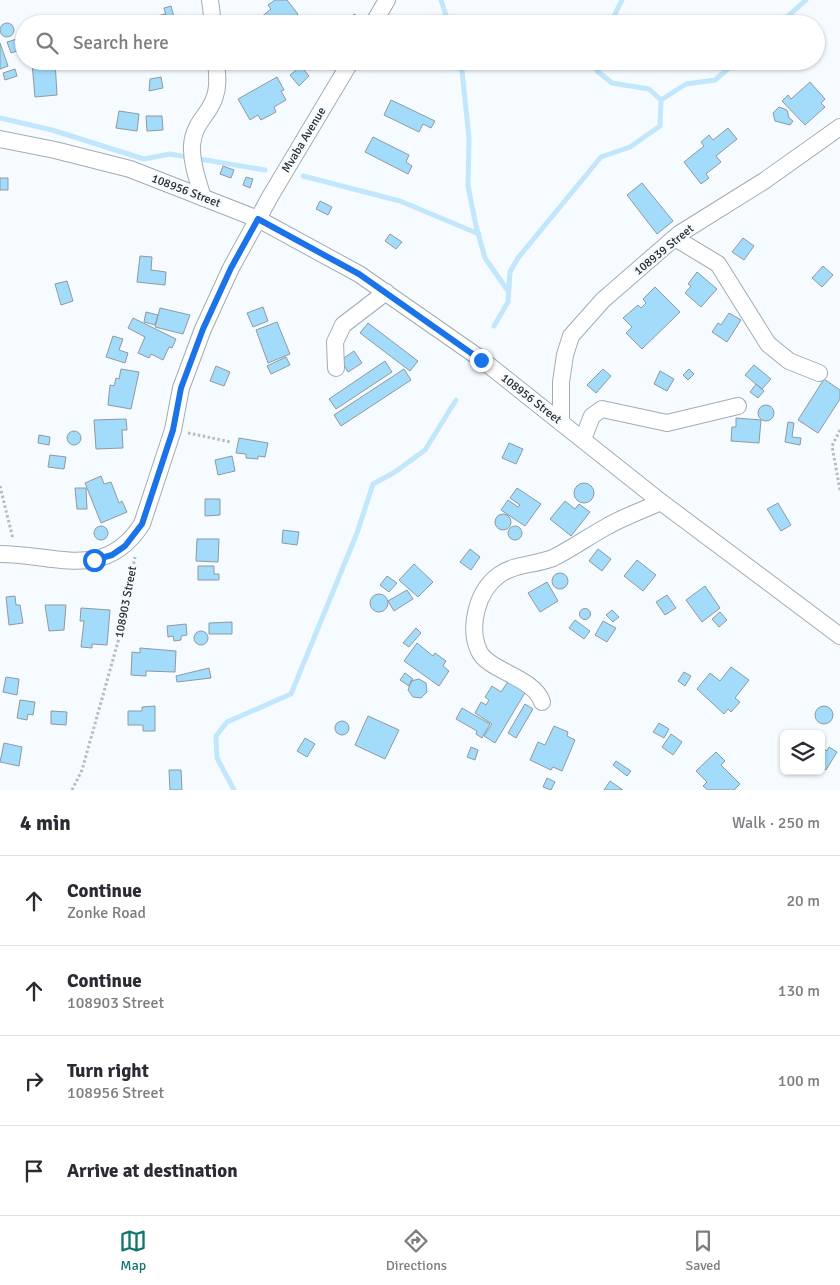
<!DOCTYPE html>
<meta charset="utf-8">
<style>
body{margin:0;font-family:Signika,sans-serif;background:#f7f7f7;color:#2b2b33}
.controls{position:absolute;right:15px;bottom:15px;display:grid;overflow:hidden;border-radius:8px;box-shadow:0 1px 4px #0004}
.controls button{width:45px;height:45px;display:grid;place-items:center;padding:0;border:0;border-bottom:1px solid #e1e1e2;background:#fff;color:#2b2b33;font:25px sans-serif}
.stop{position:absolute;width:15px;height:15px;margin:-11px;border:4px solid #1a73e8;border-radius:50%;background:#fff}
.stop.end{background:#1a73e8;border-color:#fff;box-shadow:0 1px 5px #0008}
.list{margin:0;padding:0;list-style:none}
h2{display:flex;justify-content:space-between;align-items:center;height:65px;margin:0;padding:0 20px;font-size:21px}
h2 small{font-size:16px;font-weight:400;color:#7c7c81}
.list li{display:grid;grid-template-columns:32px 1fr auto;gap:15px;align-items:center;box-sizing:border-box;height:90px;padding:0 20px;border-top:1px solid #e1e1e2}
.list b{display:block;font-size:19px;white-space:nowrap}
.list p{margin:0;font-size:16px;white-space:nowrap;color:#7c7c81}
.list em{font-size:16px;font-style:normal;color:#7c7c81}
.icon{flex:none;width:28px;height:28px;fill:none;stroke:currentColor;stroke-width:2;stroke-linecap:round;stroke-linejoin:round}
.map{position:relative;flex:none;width:840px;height:790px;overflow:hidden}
.search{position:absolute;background:#fff;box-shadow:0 1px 4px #0004;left:15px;right:15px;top:15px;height:55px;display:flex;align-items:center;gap:12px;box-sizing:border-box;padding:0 18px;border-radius:28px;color:#7c7c81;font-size:19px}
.sheet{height:425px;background:#fff}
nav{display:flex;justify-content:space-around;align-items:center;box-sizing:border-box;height:70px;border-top:1px solid #e1e1e2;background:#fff;font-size:14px;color:#7c7c81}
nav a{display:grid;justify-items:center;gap:2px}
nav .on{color:#0f766e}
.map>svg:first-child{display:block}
</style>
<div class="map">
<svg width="840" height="790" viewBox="0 0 840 790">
<rect width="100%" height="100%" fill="#f5fbff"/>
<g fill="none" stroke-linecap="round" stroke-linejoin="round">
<path stroke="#c2e7fc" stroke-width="5" d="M441 0 449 24
M610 24 622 0
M779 24 806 0
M461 61 469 138 468 186 476 226 485 258 508 291
M661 100 686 84 715 80 737 61
M0 118 52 130 144 159 170 154 265 170
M303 176 400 201 479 234
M494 326 508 302 510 272 518 258 601 157 630 147 660 126 661 100 649 89 612 83 597 71 598 61
M234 790 217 758 216 736 227 722 291 694 357 533 373 484 395 472 425 450 456 400"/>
</g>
<path fill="#a3dbfb" stroke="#90999f" d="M275 0H287L298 14 285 24 280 21 276 24H265L260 18 271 9 268 5Z
M171 6 174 17 167 19 164 8Z
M165 14 168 24H127Z
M354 14 361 18 358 24H349Z
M0 30a7 7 0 1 1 14 0a7 7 0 1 1-14 0Z
M17 39 20 50 11 53 7 42Z
M0 43 8 66 0 69Z
M55 61 57 95 35 97 32 63Z
M301 66 309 76 299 86 290 75Z
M15 69 17 76 5 80 3 73Z
M161 77 163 88 149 91 150 79Z
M277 77 284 90 281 91 286 100 274 107 276 112 261 120 258 115 250 120 238 99Z
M810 82 825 99 821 103 825 107 805 125 782 101 788 95 791 99Z
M391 100 435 121 431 128 423 124 419 132 384 115Z
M779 107 787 110 789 118 793 121 790 125 775 121 773 113Z
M119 111 139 114 137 131 116 128Z
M146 116H162L163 130 147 131Z
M728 128 737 139 716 156 721 162 706 174 709 178 701 184 684 162 704 146 701 142 709 135 713 140Z
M373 137 409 155 406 162 412 166 408 174 365 152Z
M223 166 234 170 231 178 220 174Z
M246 177 253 179 250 188 243 185Z
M0 178H8V190H0Z
M642 183 673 221 657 234 627 195Z
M320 201 332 207 328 215 316 209Z
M390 234 402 242 396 249 385 241Z
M743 238 754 246 744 260 732 252Z
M140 256 152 257 151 270 166 272 165 285 137 282Z
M823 266 833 275 822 287 812 278Z
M697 272 717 289 701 307 685 293 691 286 688 284Z
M67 281 73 301 61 305 55 284Z
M655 287 680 312 642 349 626 333 632 327 623 318 638 305 641 308 646 303 643 299Z
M263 307 268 321 253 327 247 313Z
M160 308 190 315 183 334 155 327Z
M146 312 158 315 155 325 144 322Z
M729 313 741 320 727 342 712 332 718 323 721 325Z
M133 318 176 339 172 348 169 347 163 360 151 354 149 358 138 353 145 337 128 328Z
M277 322 290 354 268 363 256 330Z
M368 323 418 361 410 371 360 333Z
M113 336 123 339 119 350 128 353 125 363 106 357Z
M354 351 362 363 348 372 341 360Z
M286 357 290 365 271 374 267 366Z
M385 361 392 372 336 409 329 399Z
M754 365 771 379 762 389 745 375Z
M216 366 230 372 224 386 210 381Z
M121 369 139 372 131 409 108 405 110 385 114 386 116 378 119 379Z
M404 369 411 380 341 426 334 415Z
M603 369 611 376 596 393 587 385Z
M689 369 694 374 688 380 683 375Z
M660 371 674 379 667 391 654 384Z
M824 379 840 390V399L818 433 798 420Z
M756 384 764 391 758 398 750 392Z
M758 413a8 8 0 1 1 16 0a8 8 0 1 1-16 0Z
M736 418 761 420 759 443 731 441 732 427H736Z
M126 419 127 430H122L123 448 96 449 94 420Z
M788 422 794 423 792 437 801 438 800 445 785 442Z
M67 438a7 7 0 1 1 14 0a7 7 0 1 1-14 0Z
M39 435 50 437 49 445 38 443Z
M239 438 268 443 265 457 258 456V459L246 458V454L236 453Z
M509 443 523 449 516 464 502 458Z
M50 455 66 457 64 469 48 467Z
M232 456 235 471 218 475 215 460Z
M101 476 104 484 111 482 119 503 122 501 127 512 101 523 85 483Z
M574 493a10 10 0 1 1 20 0a10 10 0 1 1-20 0Z
M75 488H86L87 509H77Z
M517 488 541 504 525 526 501 510 508 500 518 507 520 505 510 498Z
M205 499H220V515L205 516Z
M565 501 575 509 579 504 590 512 571 536 550 519Z
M778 503 791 525 781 531 767 509Z
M495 522a8 8 0 1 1 16 0a8 8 0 1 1-16 0Z
M508 533a7 7 0 1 1 14 0a7 7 0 1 1-14 0Z
M94 533a7 7 0 1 1 14 0a7 7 0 1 1-14 0Z
M283 530 299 532 297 545 282 543Z
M197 539H219L218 562 196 561Z
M470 549 480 557 471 570 460 562Z
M598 549 611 559 602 571 589 561Z
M637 560 656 575 643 591 624 576Z
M414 564 433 582 418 597 399 580Z
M198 566H214V574H219V580H198Z
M552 581a8 8 0 1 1 16 0a8 8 0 1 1-16 0Z
M387 576 397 583 389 592 380 585Z
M547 582 558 601 540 612 528 593Z
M705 586 720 608 702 622 686 600Z
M407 590 413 599 394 611 388 601Z
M370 603a9 9 0 1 1 18 0a9 9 0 1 1-18 0Z
M667 595 676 608 665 615 656 602Z
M15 596 16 605H20L23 623 9 625 6 597Z
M45 605H66L64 630 49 631Z
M81 608 110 610 107 645 92 644V648L81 647 84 621H80Z
M579.5 614a5.5 5.5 0 1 1 11 0a5.5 5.5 0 1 1-11 0Z
M612 610 619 617 613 622 606 615Z
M720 612 727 620 719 627 712 619Z
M575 620 590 631 584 639 569 628Z
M603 621 616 628 607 642 595 635Z
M232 622V634H209V623Z
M186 624 187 635 181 636V640L174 641 173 636 168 637 167 626Z
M416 628 421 633 409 647 403 643Z
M194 638a7 7 0 1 1 14 0a7 7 0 1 1-14 0Z
M417 643 433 656 435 653 446 661 443 666 449 671 439 686 404 661Z
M140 648 176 651 175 672 146 671V676L131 675 132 652 140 653Z
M731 667 749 680 735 698 740 702 731 712 728 709 724 714 697 689 710 673 720 681Z
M209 668 211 678 177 682 176 676Z
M684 672 691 676 685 686 678 681Z
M405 673 413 679 409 686 400 680Z
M6 677 19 679 17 695 3 692Z
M419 679 426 683 427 692 421 698 413 697 408 690 411 681Z
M509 680 526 691 495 743 484 736 492 724 475 713 481 702 486 705 489 700 485 697 492 686 501 692Z
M20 700 35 702 33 715 28 714 27 720 17 718Z
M525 704 533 709 516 738 508 733Z
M155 706V731H143V725H128V711H142V707Z
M815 715a9 9 0 1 1 18 0a9 9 0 1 1-18 0Z
M462 708 490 724 482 738 476 734 477 731 456 719Z
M51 711 67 712 66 725 51 724Z
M368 716 399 730 385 759 355 745Z
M335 728a7 7 0 1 1 14 0a7 7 0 1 1-14 0Z
M659 723 669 729 664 738 653 732Z
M554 726 568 732 567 736 575 740 562 771 553 767 551 770 530 760 538 742 545 745Z
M671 734 682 742 673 755 662 747Z
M305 738 315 744 307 757 297 751Z
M4 743 22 747 19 766 0 762Z
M471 747 478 750 475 760 467 757Z
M821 747 827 751 829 747 837 752 826 770 821 767Z
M716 752 725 761 721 765 740 784 734 790H708L703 786 707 782 696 771Z
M616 761 631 771 627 776 613 765Z
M169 770H181L182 790H170Z
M547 778 555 782 551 790 543 787Z
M610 781 623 790H604Z"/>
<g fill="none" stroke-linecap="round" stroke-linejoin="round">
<g stroke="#a3acb2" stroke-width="18">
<path id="minor" d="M210 0 213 24
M373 24 387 0
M0 139 55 150 130 169 258 219 359 274 481 359 661 502 840 636
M203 198C198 181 191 162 192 145 194 121 210 115 215 96 219 85 217 73 216 61
M675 238 718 264 768 344 789 361 819 373
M336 368 335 342 343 325 386 292
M561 423V382L565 355 571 336 603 300 679 234 764 181 840 127
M583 439 592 416 602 409 667 423 738 406
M0 554C55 554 105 582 142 524L173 430 181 388 203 329 231 268 271 195 351 61
M542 702C534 677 488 671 479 651 468 627 477 591 499 575 514 564 535 565 553 558 571 549 588 537 606 527 623 517 643 510 661 502"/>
</g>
<path stroke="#b6bbbe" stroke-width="3" stroke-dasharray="2.5 2.5" stroke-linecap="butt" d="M840 430 832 446 840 490
M188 433 231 442
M0 486 13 539
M72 790 82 770 119 638 135 557"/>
<use href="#minor" stroke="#fff" stroke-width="16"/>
</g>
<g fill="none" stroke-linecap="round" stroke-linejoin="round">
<path stroke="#1a73e8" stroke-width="6" d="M94 560 112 555 125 546 142 524 173 430 181 388 203 329 231 268 258 219 359 274 481 360"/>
</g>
<g text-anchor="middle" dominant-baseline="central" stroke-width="4.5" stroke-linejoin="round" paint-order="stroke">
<g font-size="12" fill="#2a2e30" stroke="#f5fbff">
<text transform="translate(304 140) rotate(-59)">Mvaba Avenue</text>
<text transform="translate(186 191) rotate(21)">108956 Street</text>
<text transform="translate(664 250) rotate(-39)">108939 Street</text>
<text transform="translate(531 399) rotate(38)">108956 Street</text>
<text transform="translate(126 602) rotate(-79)">108903 Street</text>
</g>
</g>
</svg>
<div class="controls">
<button><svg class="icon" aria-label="layers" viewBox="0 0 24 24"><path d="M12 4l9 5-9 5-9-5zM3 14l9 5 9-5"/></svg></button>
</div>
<div class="stop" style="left:94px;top:560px"></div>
<div class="stop end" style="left:481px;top:360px"></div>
<div class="search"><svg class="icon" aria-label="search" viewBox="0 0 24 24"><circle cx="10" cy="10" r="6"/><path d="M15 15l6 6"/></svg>Search here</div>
</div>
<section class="sheet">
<h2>4 min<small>Walk · 250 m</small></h2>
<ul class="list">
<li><svg class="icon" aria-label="ahead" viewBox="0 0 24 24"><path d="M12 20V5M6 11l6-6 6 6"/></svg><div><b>Continue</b><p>Zonke Road</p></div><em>20 m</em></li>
<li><svg class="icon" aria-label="ahead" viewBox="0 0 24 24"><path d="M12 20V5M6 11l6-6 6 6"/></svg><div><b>Continue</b><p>108903 Street</p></div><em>130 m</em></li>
<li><svg class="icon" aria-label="right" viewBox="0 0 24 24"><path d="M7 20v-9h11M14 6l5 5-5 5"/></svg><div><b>Turn right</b><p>108956 Street</p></div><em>100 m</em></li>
<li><svg class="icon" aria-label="arrive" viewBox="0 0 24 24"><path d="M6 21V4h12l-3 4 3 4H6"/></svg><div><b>Arrive at destination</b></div></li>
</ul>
</section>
<nav>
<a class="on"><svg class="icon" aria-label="map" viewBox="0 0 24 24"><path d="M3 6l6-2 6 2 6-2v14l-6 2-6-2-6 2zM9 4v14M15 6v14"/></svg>Map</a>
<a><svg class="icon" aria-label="directions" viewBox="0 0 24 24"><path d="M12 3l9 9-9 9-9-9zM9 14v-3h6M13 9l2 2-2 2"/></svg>Directions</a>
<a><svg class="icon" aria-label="saved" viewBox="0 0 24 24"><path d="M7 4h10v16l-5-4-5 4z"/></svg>Saved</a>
</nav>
